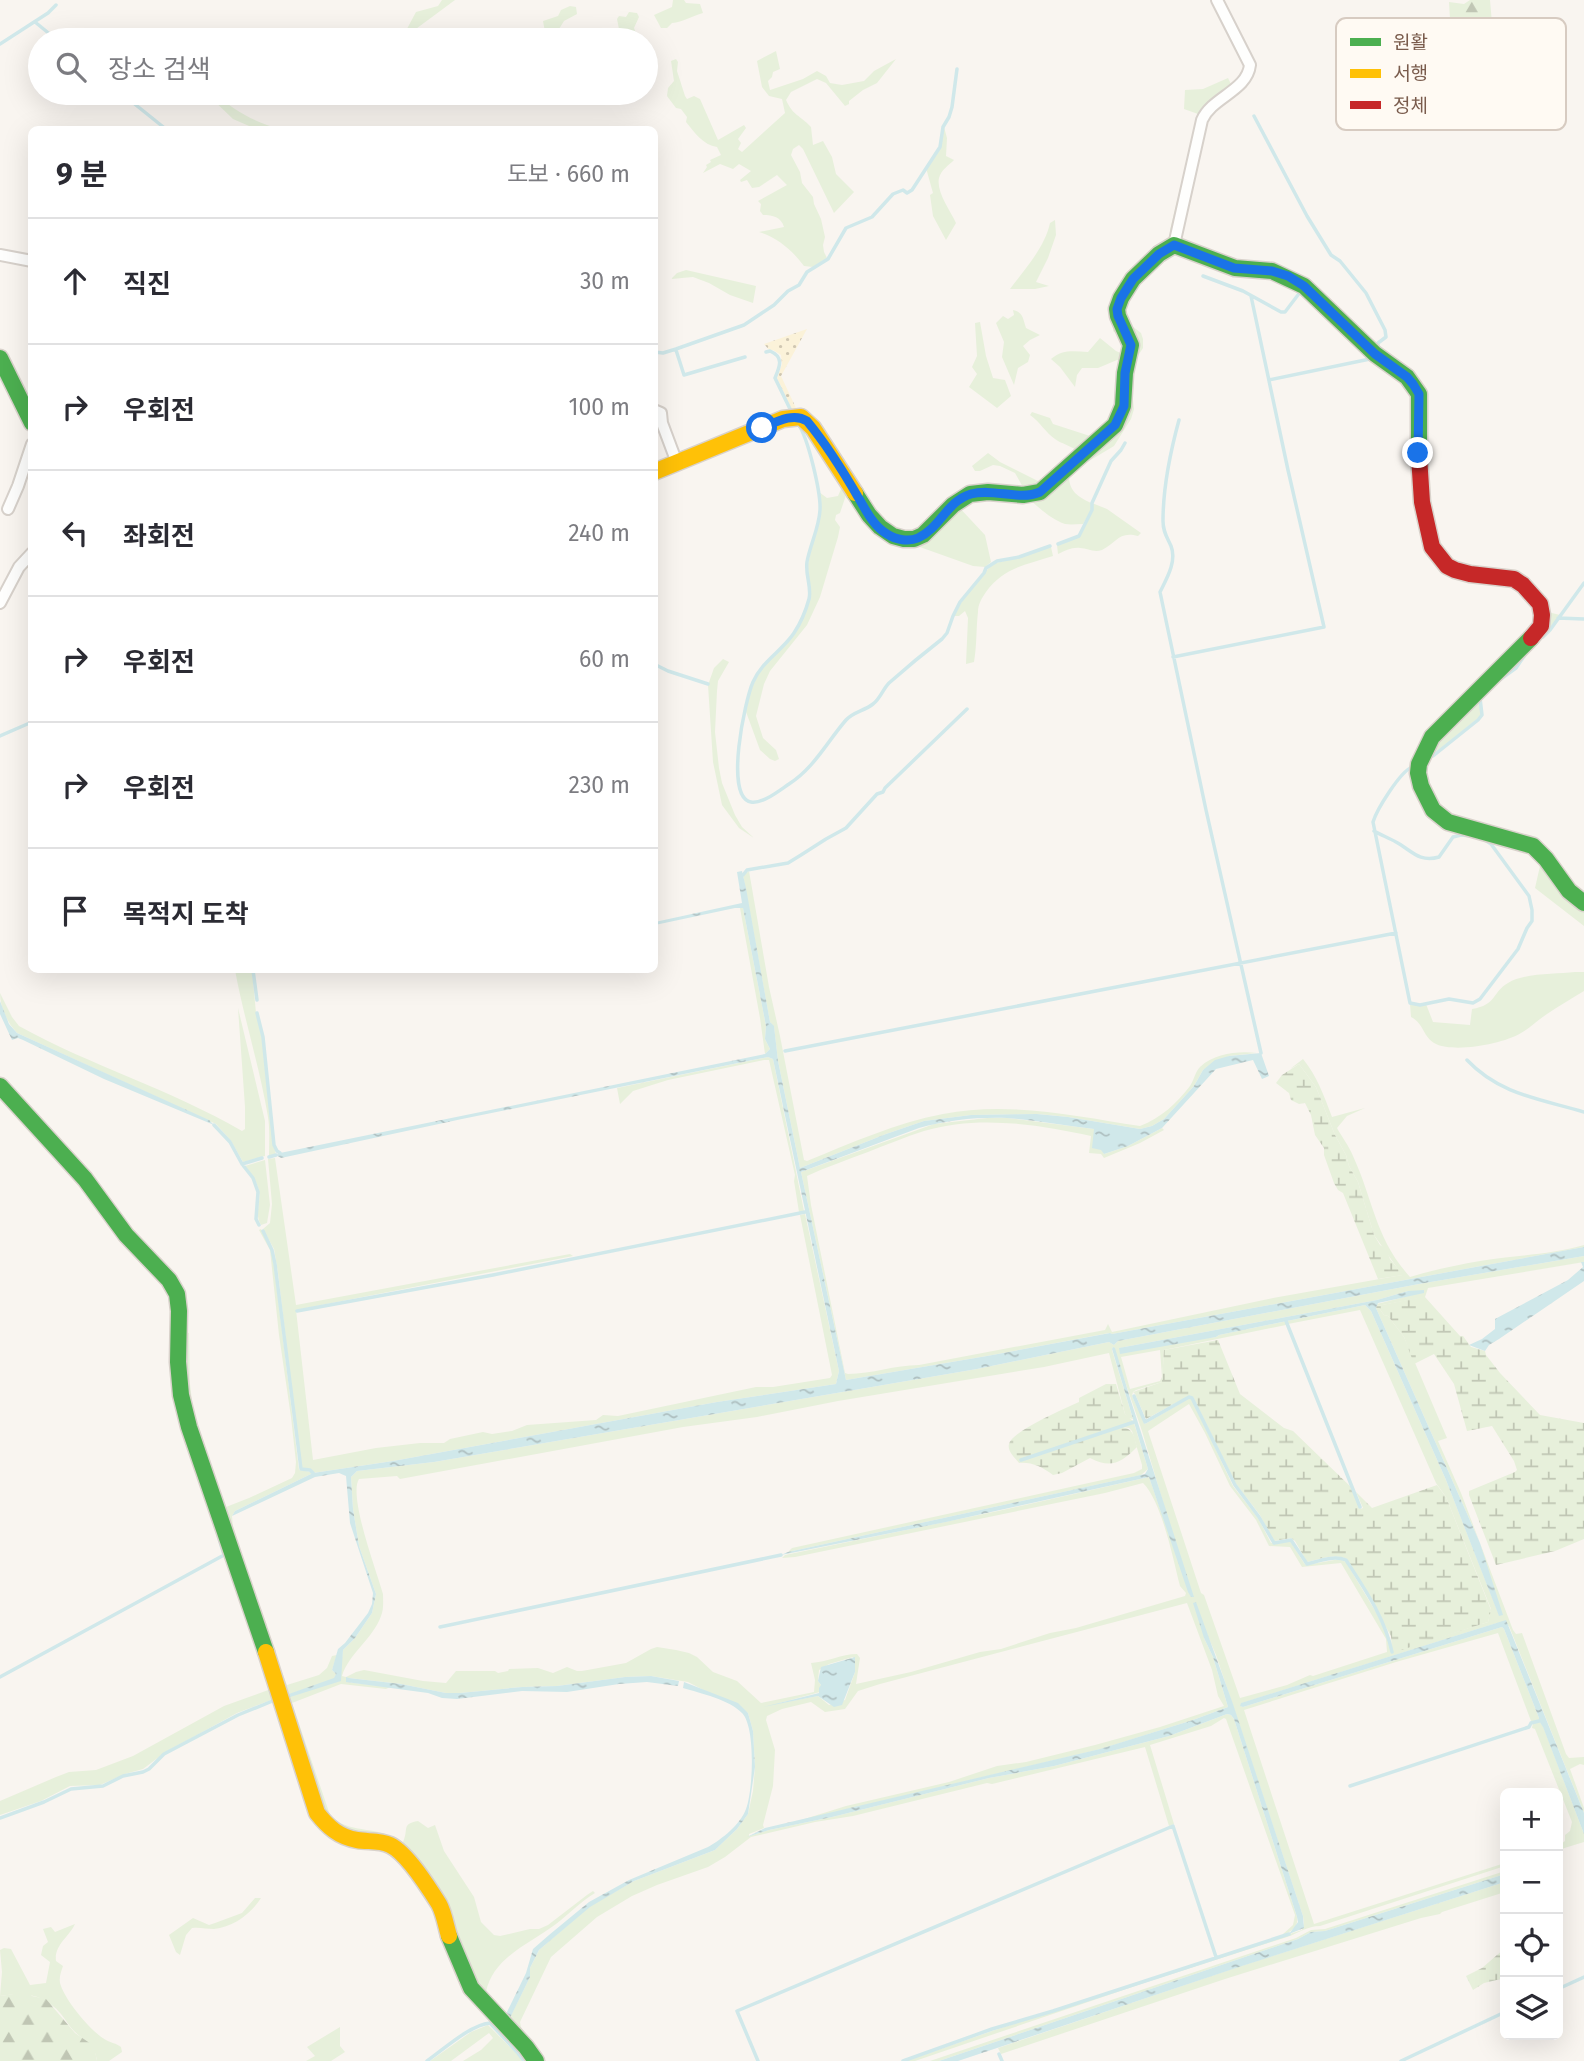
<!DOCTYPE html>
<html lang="ko">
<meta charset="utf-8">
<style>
body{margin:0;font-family:"Fira Sans","Noto Sans KR",sans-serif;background:#f7f7f7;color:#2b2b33}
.controls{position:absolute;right:21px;bottom:21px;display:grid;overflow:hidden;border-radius:10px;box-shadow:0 7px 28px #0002}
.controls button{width:63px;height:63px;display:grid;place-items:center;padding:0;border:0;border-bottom:2px solid #e1e1e2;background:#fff;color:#2b2b33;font:35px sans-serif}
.stop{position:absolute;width:21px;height:21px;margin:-16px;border:5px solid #1a73e8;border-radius:50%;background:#fff}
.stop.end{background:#1a73e8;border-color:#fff;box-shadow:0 2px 7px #0008}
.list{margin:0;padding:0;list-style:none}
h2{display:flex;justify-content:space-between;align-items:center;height:91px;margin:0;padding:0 28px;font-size:30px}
h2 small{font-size:23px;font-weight:400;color:#7c7c81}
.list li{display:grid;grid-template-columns:46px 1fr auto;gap:21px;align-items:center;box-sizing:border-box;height:126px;padding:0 28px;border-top:2px solid #e1e1e2}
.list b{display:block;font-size:26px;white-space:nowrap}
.list em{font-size:23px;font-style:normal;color:#7c7c81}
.icon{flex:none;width:38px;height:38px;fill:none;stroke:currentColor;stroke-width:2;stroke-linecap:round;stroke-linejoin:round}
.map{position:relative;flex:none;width:1584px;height:2061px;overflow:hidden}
.search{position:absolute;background:#fff;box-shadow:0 7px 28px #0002;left:28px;top:28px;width:630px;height:77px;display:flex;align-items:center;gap:18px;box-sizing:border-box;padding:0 24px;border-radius:38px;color:#7c7c81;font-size:26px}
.panel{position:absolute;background:#fff;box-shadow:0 7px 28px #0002;left:28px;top:126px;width:630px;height:847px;border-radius:10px}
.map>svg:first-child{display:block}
</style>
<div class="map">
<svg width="1584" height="2061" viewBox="0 0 1584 2061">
<defs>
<pattern id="forest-firs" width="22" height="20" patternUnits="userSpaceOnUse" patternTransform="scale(1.75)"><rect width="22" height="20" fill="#e7f0db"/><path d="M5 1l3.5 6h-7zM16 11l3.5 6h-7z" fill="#c0c6b4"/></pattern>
<pattern id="wetland-marsh" width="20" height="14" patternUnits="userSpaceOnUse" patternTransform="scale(1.75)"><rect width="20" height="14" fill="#e7f0db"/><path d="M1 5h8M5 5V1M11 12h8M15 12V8" fill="none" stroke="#c0c6b4"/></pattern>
<pattern id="sand-dots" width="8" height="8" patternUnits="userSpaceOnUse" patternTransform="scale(1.75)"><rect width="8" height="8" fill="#fbf2d9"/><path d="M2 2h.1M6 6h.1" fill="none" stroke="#d0c7b2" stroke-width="1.8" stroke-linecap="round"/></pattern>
<pattern id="water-ripples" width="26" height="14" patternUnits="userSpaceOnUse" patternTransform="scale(1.75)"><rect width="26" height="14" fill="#d0e8ea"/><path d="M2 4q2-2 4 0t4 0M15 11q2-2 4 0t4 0" fill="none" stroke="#aebfc0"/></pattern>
</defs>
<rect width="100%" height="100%" fill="#f9f5f0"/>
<path fill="#e7f0db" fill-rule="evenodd" d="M442 0H455L401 40 416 12 438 6Z
M673 0H684L686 3 700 4 703 13C692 16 683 22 672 23L667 28H661L654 15 672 7Z
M570 6 576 7 577 14 564 21 559 29 562 40H555L551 32H545L543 21 558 16 561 10Z
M629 12 637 13 639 17 634 28 636 33C623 44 605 40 590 40L604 38 619 29 617 19 619 16 626 17Z
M776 51 780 69 773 72 772 77 768 81 770 90 803 79 817 71 826 76 830 83 842 85 864 81 874 71 896 59 877 83 863 90 849 101V104L845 106 826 83 817 79 791 92 786 100C794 117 799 114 811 127L813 145 823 141 832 157 836 174 854 192 834 213 803 149 799 145 793 149 791 155 800 172 802 183 813 197 814 204 821 219 825 237 823 245 824 252 827 258 813 267 804 266C793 251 777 237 759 232L784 227C781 217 773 215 763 215L760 211 761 204 758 201 787 185 777 175 759 187 752 188 747 180 741 182 740 180 751 171 739 164 733 169 720 164 703 173 707 167 706 165 711 162 710 160 721 155 717 147C703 145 694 132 686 122L687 117 681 109 676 108 667 96 668 88 674 81 671 61 676 59 678 62 677 71 685 96 687 99 694 96 700 99 718 140 744 125 746 128 738 139 741 143 738 149 742 152 785 113 782 99 769 96 762 87 757 61Z
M1228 78 1233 88 1213 102 1200 115 1173 243 1156 253 1132 278 1119 301 1117 315 1129 347 1123 374V397L1115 421 1100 437 1039 490 1029 493 1000 490 1024 489 1015 473 1000 466 993 465 980 471H975L972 466 988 453 1000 462 1044 484 1076 450C1069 445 1062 444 1055 439 1046 433 1040 422 1030 415L1032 412 1050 418 1053 424 1090 436C1131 409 1111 398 1121 361L1117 360 1098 368H1082L1077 375 1075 387 1060 367 1051 359C1062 349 1074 351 1088 352L1100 338 1116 351 1123 354 1124 340 1113 331C1115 321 1113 312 1115 303 1120 279 1151 253 1171 240L1170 230 1198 114 1184 109 1185 90 1203 89Z
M206 93H216C233 111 257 123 280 129H256L233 119Z
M944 127 947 138 946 156 954 160C949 165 941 170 939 178 936 192 950 210 956 223L946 240 933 216 930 195 933 193 926 168 940 147Z
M1055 220 1056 235 1048 258 1036 282 1049 286 1035 289H1010C1025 269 1045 247 1050 223Z
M686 270 756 286 753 303 730 295 709 283 693 277 671 279 677 273Z
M1013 310C1023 312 1023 319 1026 328L1040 335 1030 340 1023 346 1030 355 1028 362 1018 368 1014 385 1002 357 1004 342 996 323 1003 316 1008 319 1014 315Z
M1122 318 1141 333 1143 339V348L1132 365V391L1134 409 1131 419 1114 446 1079 467 1069 476C1069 491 1078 497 1091 503V510L1083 524C1077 524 1071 525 1065 524 1050 519 1037 506 1026 496L1126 405Z
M980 322 986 356 993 378 1005 380 1011 396 997 408 969 387 977 374 972 367 977 356 975 323Z
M840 483 847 492 840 513 836 515 835 520 840 527 838 537 820 597 807 625 770 671 764 684 756 716 763 738 776 750 779 759 775 761 770 759 760 750 745 709 747 699 759 672 794 634 809 598 811 589 808 576V564L820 511 819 492 827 498 838 496 841 489Z
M1092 503 1107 509 1141 533 1138 536C1118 531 1117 543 1102 550 1093 553 1088 548 1080 548 1072 547 1065 551 1058 554L1057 545 1080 536 1092 510Z
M956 504 985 535 991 562 985 567 973 566 903 541Z
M1051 547 1053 556C1026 565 1004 567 986 592 982 598 978 604 978 612 976 629 977 645 974 662L966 664 968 618 965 611 959 616H953L966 595 992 564 1020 557Z
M1544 611 1560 615 1549 630 1526 653 1515 668 1489 687 1479 699 1481 715 1477 719 1433 755 1428 757 1425 752Z
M723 659 729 662 718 681 717 691 715 732 719 768 722 783 735 815 742 827 754 838 739 828 722 805 713 762 708 685 714 668Z
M1545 861 1584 906V926L1535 888 1540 866Z
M749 871 769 987 780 1036 804 1160 807 1161C851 1143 896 1123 943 1114 1008 1101 1076 1116 1140 1126 1161 1118 1177 1103 1190 1086 1194 1080 1195 1072 1200 1067 1215 1053 1238 1051 1257 1053L1229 1056 1203 1070 1194 1086 1164 1119 1152 1126 1140 1129 1068 1117 1038 1114 971 1115 924 1121 886 1134 800 1168 778 1061 774 1027 770 1022 743 875Z
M740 908H743L766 1026 765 1039 770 1049 765 1054 760 1018Z
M235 970H252L256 1013 262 1038 274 1146 276 1155H269C269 1143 270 1130 268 1117 260 1068 244 1019 235 970Z
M1575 972H1584V991C1572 998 1559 1006 1547 1014 1538 1020 1530 1028 1521 1033 1503 1044 1455 1053 1436 1044 1423 1038 1424 1023 1411 1017L1410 1004 1420 1006 1426 1004 1433 1022 1470 1025 1472 1009C1497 1005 1492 992 1508 983 1524 973 1556 974 1575 972Z
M0 993 12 1017 19 1026C91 1066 170 1089 242 1131L245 1129V1107L238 1008 265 1121V1156L243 1162 231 1141 216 1124 17 1033C7 1022 0 1008 0 993Z
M768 1057 773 1059 804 1211 799 1212 794 1181 795 1175 769 1060H764L668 1080 633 1091 620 1104 617 1088Z
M1303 1059C1317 1076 1324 1096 1332 1117L1365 1108 1347 1116 1337 1128C1342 1137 1349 1146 1353 1156 1374 1202 1375 1238 1410 1277 1433 1270 1457 1265 1480 1261 1515 1255 1550 1255 1584 1245V1247L1112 1334 1109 1333 987 1356 846 1380 801 1172 934 1124 987 1118H1008L1094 1129 1104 1154 1128 1146 1162 1128 1164 1130 1140 1143 1104 1158 1101 1154 1089 1153 1091 1136C1037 1124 977 1115 924 1131 905 1137 886 1145 868 1152 847 1160 826 1167 807 1176L811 1205 845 1373 848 1374C872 1374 895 1365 919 1365L1105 1330 1108 1324 1112 1332 1273 1298 1402 1275 1374 1235 1358 1182 1349 1166 1346 1155 1335 1135 1316 1087 1299 1064 1290 1069Z
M0 1090 58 1152 84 1182 126 1239 169 1285 175 1304 178 1379 187 1426 279 1699 313 1809 309 1806 274 1699 237 1713 197 1735 167 1751 143 1769 125 1774 100 1785 70 1786 41 1801 0 1815V1801L56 1777 69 1772 96 1770 133 1756 224 1706 271 1689 189 1443 175 1382 171 1306 167 1287 119 1236 83 1185 0 1094Z
M275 1158 296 1305 570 1254 573 1256 296 1310 313 1460 376 1448 420 1443H444L450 1439 483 1432 492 1434 512 1431 527 1425 596 1420 603 1415 618 1416 756 1387H773L830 1378 832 1375 800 1215 805 1214 839 1371 836 1384 717 1402 393 1461 313 1473 235 1511 232 1516 233 1526 252 1586 267 1625V1634L287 1685 319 1675 327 1668 332 1656 337 1655 332 1670 336 1674 334 1679 287 1695 339 1681 343 1650 355 1638 372 1613 376 1594 359 1546 353 1509 351 1477 357 1471 434 1462 977 1369 1109 1342 1114 1345 1118 1341 1419 1284 1584 1256V1262L1428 1288 1425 1297 1377 1306V1304L1424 1292 1408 1291 1377 1300 1119 1348 1216 1337 1219 1335 1365 1305 1371 1311 1446 1480 1499 1615 1480 1543 1376 1308H1379L1384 1315 1388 1316 1404 1337 1447 1438 1438 1441 1461 1493 1513 1630 1516 1634 1522 1633 1566 1754 1569 1758 1584 1757V1765L1580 1764 1570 1769 1584 1808V1813L1509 1626 1497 1623 1242 1703 1241 1706 1243 1707 1502 1627 1504 1629 1539 1718V1721L1543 1726 1584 1834V1842L1558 1850V1846L1565 1841V1835L1570 1831 1572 1822 1535 1729 1532 1728 1533 1723 1537 1721H1531L1498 1633 1396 1662 1244 1710 1314 1924 1505 1863V1866L1320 1926C1307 1926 1299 1933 1287 1937L1141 1984 915 2061H906L992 2031 1302 1930 1304 1923 1303 1916 1216 1655 1207 1634 1204 1638 1213 1657 1228 1707 1193 1720 1101 1749 798 1821 846 1806 949 1782 997 1766 1026 1762 1095 1745 1160 1727 1224 1706 1218 1696 1212 1670 1187 1603 880 1684 858 1691 845 1709 825 1712 811 1702 782 1709 767 1716 766 1720 775 1750 773 1786 763 1825 764 1828 749 1834V1836L769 1830 832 1817 989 1778 1054 1766 1169 1736 1227 1714 1231 1715 1234 1719 1297 1917C1299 1927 1291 1932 1282 1935L1293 1925 1295 1915 1226 1719 1224 1718 1211 1726 1150 1745 1174 1824 1169 1826 1145 1747 992 1784 987 1783 853 1816 815 1822 751 1837 725 1857 708 1867 657 1885 632 1896 597 1917 551 1957 520 2022 521 2027 546 2061H539L487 2002 414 1865 324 1817 185 1397 184 1332 189 1333 190 1384 193 1409 212 1468 226 1507 249 1498 292 1478 295 1473 296 1462 291 1417 279 1335 270 1250 259 1230 261 1229 271 1250 274 1265 299 1470 312 1472 311 1470 301 1468 278 1273 274 1249 263 1229 270 1223 272 1204 268 1159ZM1360 1310 1436 1483 1446 1497 1491 1609 1488 1622 1392 1652 1388 1637 1377 1614 1346 1562 1340 1559 1306 1565 1304 1563 1290 1541 1271 1543 1258 1518 1233 1486 1192 1399H1188L1145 1424 1132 1396 1133 1392 1136 1390 1162 1382 1164 1350 1286 1325V1322L1288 1324ZM1113 1347 1142 1431 1191 1597 1149 1477 998 1511 785 1555 782 1558 795 1557 1105 1493 1143 1483C1162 1502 1173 1559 1180 1586L1186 1593 1185 1596 1076 1628 1050 1633 1001 1649 980 1652 911 1672 856 1684 860 1658 857 1654C842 1654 827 1662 811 1663L815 1680 814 1692 761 1703 737 1681 713 1672 697 1657 689 1653 676 1650 657 1647 651 1649 626 1663 582 1671H577L567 1667 553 1673 538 1668 509 1669 508 1671 498 1673 495 1671H456L446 1683 423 1681 364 1670 356 1672 346 1677 342 1676C349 1653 373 1639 381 1616 384 1609 383 1601 383 1594 377 1572 348 1496 359 1479L397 1476 400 1479 683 1427 757 1417 838 1401 1044 1367 1109 1353 1125 1414 1128 1418 1133 1419 1112 1350ZM1160 1350 1162 1377 1160 1381 1130 1389 1121 1357ZM1189 1404 1205 1433 1230 1486 1256 1520 1269 1546 1290 1547 1302 1567 1341 1563 1386 1639 1387 1652 1313 1676 1310 1675 1287 1685 1240 1698 1204 1595 1201 1593 1148 1431ZM853 1657 855 1672 845 1700 829 1705 818 1696 776 1704 820 1692 821 1685 818 1681 819 1670 829 1664ZM651 1676 688 1682 748 1713 753 1731 755 1767 753 1791 748 1814 737 1829 715 1850 634 1881 590 1906 539 1950 530 1968V1977L510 2017 507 2016 486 1992C493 1957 531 1943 556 1924 569 1914 580 1902 595 1893L593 1891 587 1895 548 1925 539 1929H530L500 1936 494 1935 481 1922 474 1897 444 1851 435 1825 428 1828 418 1821C401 1824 409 1829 403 1842 396 1840 390 1835 383 1833 364 1828 344 1830 330 1815L292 1703 341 1684 386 1689 390 1687 346 1682 349 1678 401 1684 446 1693H460L522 1687 557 1686 625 1677Z
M265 1160 270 1205 267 1223 261 1225C254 1213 261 1204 259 1191 257 1182 251 1173 245 1166Z
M1134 1423 1148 1469 1141 1475 788 1552 792 1548 1134 1473 1142 1469V1465L1132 1431 1129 1428 1122 1427Z
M1505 1871V1874L1325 1931 1311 1932 1298 1939 939 2061H930L1296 1938 1311 1930 1325 1929Z
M1505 1882V1892L1442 1912 1440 1914 1421 1918 1225 1979 1001 2054 998 2048 1241 1966Z
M255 1898H261C251 1914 233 1927 214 1929 206 1929 200 1927 192 1928L186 1935 180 1955 176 1952 169 1935 193 1918 209 1925 215 1923 242 1913Z
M75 1924C69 1937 54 1945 56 1961L63 1966C61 1972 59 1977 60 1983 64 1999 91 2032 106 2040 111 2043 116 2043 121 2047L122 2052 109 2061H97C95 2044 85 2042 74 2031 69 2026 65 2019 61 2014 44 1994 25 1992 0 1996L2 1972 0 1950 4 1948 11 1949 30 1985 46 1983 50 1962 41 1955 43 1946 48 1942 43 1929 51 1927 55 1932Z
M488 2025 517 2054 522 2061H463L481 2050 493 2038 489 2033 451 2061H430L471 2032Z
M340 2027V2046L345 2052 331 2061H306L315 2056 307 2047Z"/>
<path fill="url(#forest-firs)" d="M1470 0H1490L1492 23 1490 40 1471 41 1462 45 1458 46 1451 36 1449 2 1464 4Z
M27 1992 32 1996 46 1999 75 2033 94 2046 97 2061H0V1996Z"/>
<path fill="url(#wetland-marsh)" d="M1299 1064 1316 1087 1335 1135 1346 1155 1349 1166 1358 1182 1374 1235 1380 1245 1386 1249 1390 1259 1403 1275 1378 1279 1343 1193 1338 1190 1334 1183 1324 1155V1148L1315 1135 1311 1115 1305 1103 1299 1104 1291 1100 1289 1093 1276 1083 1282 1075Z
M1422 1297H1425L1460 1336H1463L1471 1347 1485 1351 1486 1355 1500 1373 1540 1415 1584 1423V1539L1555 1551 1496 1565 1469 1495V1491L1515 1472 1517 1470 1514 1461 1492 1426 1467 1431 1454 1384 1434 1354 1414 1364 1404 1337 1388 1316 1384 1315 1379 1308H1376L1377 1306Z
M1218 1340 1240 1394 1284 1428 1293 1431 1352 1488 1360 1509 1363 1508 1356 1492 1372 1508 1437 1485 1446 1497 1491 1610 1488 1622 1392 1653 1391 1636 1347 1559C1335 1553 1320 1559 1307 1562L1295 1541 1291 1538 1274 1541 1271 1538 1260 1515 1236 1484 1193 1397 1189 1396 1146 1419 1135 1394 1133 1392 1162 1382 1164 1350Z
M1106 1384H1116L1125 1414 1133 1421 1020 1460 1122 1427C1134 1429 1134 1437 1137 1447 1121 1463 1111 1469 1090 1458L1062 1473 1053 1475C1042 1467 1032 1462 1019 1463 1015 1458 1007 1451 1009 1444 1012 1431 1066 1408 1079 1402V1398Z
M1504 1949 1505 1978 1484 1983 1473 1990 1466 1976 1482 1968Z"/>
<path fill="url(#sand-dots)" d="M807 329 781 376 796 408 792 410 777 378 782 364 781 355 773 350 770 351 764 344Z"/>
<path fill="url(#water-ripples)" d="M742 871 746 888 770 1022 774 1026 778 1061 800 1168 886 1134 924 1121 971 1115 1037 1114 1068 1117 1140 1129 1152 1126 1164 1119 1194 1086 1203 1070 1215 1060 1229 1056 1261 1053 1269 1076 1262 1079 1253 1060 1216 1069 1162 1128 1128 1146 1104 1154 1101 1150 1092 1148 1094 1129C1065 1126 1036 1120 1007 1118 978 1117 947 1120 919 1128L801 1172 846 1380 987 1356 1110 1333 1112 1334 1584 1247V1256L1419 1284 1118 1341 1114 1345 1109 1342 977 1369 434 1462 357 1471 351 1477 353 1509 359 1546 376 1594 372 1613 355 1638 343 1650 341 1681 287 1698 286 1695 334 1678 336 1674 332 1670 338 1649 345 1643 368 1613 372 1604 373 1593 350 1523 346 1476 339 1473 315 1477 232 1516 235 1511 313 1473 393 1461 717 1402 836 1384 839 1371 773 1059 768 1057 462 1119 281 1158 276 1155 280 1153 765 1054 770 1049 765 1039 766 1026 743 908H735L655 925V922L742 903 737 872Z
M0 1001 9 1024 17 1033 209 1120 214 1125 104 1079 23 1040 18 1038 12 1040 0 1014Z
M1581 1262H1584V1281L1499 1339 1489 1345 1485 1351 1469 1345 1482 1339 1495 1329V1319L1568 1280 1583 1267Z
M1424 1290V1293L1378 1303 1376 1308 1480 1543 1503 1615 1499 1616 1446 1480 1371 1311 1365 1305 1219 1335 1216 1337 1120 1354 1119 1348 1377 1300 1408 1291Z
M1113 1347 1115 1348 1130 1398 1194 1597H1191L1188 1592 1149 1477 946 1522 781 1555 788 1552 1145 1474 1148 1469 1112 1349Z
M1196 1602 1233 1704 1303 1916 1304 1928 1289 1934 1298 1922 1297 1917 1234 1719 1231 1715 1227 1714 1169 1736 1054 1766 989 1778 832 1817 769 1830 747 1837 765 1828 1100 1749 1193 1720 1228 1707 1213 1657 1204 1638 1193 1603Z
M1506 1620 1584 1813V1834L1543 1727 1539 1721V1718L1504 1629 1502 1627 1243 1707 1240 1706 1241 1703Z
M855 1657V1672L842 1705 834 1707 818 1696 763 1707 819 1693V1688L821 1685 818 1681 821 1667Z
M651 1676 679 1681 678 1686 647 1682 619 1684 567 1692 522 1691 457 1699 442 1698 428 1693 346 1682V1677L349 1678 401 1684 446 1693H460L522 1687 557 1686 625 1677Z
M684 1682 738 1703 748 1713 753 1731 755 1767 748 1814 737 1829 715 1850 634 1881 590 1907 539 1950 530 1968V1977L510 2018 507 2016 506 2014 526 1973 533 1949 549 1935 589 1902 629 1880 708 1847C722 1839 740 1825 746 1809 753 1791 756 1727 742 1713 730 1700 700 1693 683 1688Z
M1505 1874V1882L1242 1966 958 2061H939L1298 1939 1311 1932 1325 1931Z"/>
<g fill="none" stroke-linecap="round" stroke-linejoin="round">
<path stroke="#d0e8ea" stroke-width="3.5" d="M35 22 57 40
M0 44 48 13 56 5
M121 93 167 130
M1254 116 1307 216 1331 255 1340 261 1366 293 1385 330 1386 337 1378 343V349
M1203 276 1243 291 1281 312H1285L1301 291
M676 350 684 375 745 357
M654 352 663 353 676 349 744 325 774 305 788 291 799 285 807 272 828 259 846 228 872 217 893 194 903 190 907 193 912 190 940 147 943 127 949 117 952 107 957 69
M766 352 770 351C784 357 780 366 775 378L791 411
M1269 380 1370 359 1372 357
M1179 420C1170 453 1163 487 1163 521 1163 532 1167 537 1171 546 1177 561 1167 578 1160 592L1206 810 1261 1053
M798 424C808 437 821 493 820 510 819 528 810 545 807 562 805 575 812 587 809 599 806 610 800 624 794 633 782 651 762 661 753 682 745 700 724 797 751 802 763 804 780 790 789 784 814 768 827 742 846 720 853 712 864 711 873 704 880 699 883 689 889 683 906 668 924 653 942 639L947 633 953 616 960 602 984 573 986 568 997 561 1019 557 1050 546
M1058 544 1079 536 1092 510V503L1111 461 1121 450 1125 443
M1558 618 1584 619
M1543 637 1550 630 1584 583
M1173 657 1324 627 1288 470 1251 296
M654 664 668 671 708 684
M1498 681 1516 668 1527 652
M0 736 32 722
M1428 758 1433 756 1478 720 1482 715 1480 698
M1412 767C1400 772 1377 809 1373 822L1410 1003 1420 1005 1449 999 1473 1003 1480 999 1518 949 1527 928 1532 921V910L1529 896 1491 844 1485 840
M1374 831C1381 835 1389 838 1396 842 1411 850 1419 863 1439 857L1453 837 1461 835 1471 836
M743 875 747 870 788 863 801 855 826 839 846 828 877 794 883 792 885 788 967 709
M253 970 257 1000
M257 1013 263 1037 274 1145 277 1151 280 1153
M785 1051 1396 933
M1467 1060C1500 1095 1541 1099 1584 1112
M214 1125 230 1142 242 1164 253 1178 258 1192 256 1219 259 1225
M269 1157 276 1155
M242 1164 262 1158
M263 1231 272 1250 275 1264 301 1469 310 1470 313 1473
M297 1311 493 1275 805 1212
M1286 1321 1360 1507
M1134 1396 1145 1422 1189 1397 1192 1398 1235 1485 1259 1517 1274 1543 1291 1540 1307 1564C1319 1561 1334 1555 1346 1560 1364 1588 1385 1618 1392 1652
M1021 1460 1134 1422
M440 1627 781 1555
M0 1677 224 1555 214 1522
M1350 1786 1529 1727 1531 1723 1539 1721
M0 1818 44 1802 71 1789 103 1786 123 1776 143 1772 149 1769 164 1754 238 1715 275 1700
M1558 1989 1584 1977
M999 2054 1002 2061
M427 2061C444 2049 470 2025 490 2023L517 2052 524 2061
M758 2061 737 2011 1173 1826 1216 1957
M903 2061 992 2029 1053 2011 1289 1934
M1401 2061 1505 2012"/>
<g stroke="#d7d1cb" stroke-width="14">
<path id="street" d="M1174 245 1202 120C1212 97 1247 91 1250 65L1217 0
M0 255 32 261
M654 410 661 413 662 423 677 463
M8 509 18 486 32 444
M0 603 19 567 32 553"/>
</g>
<g stroke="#d9d2cb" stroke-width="19">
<path id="fast" d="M0 358 32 423
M855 493 869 515 880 527 893 536 904 539H914L923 535 953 505 970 494 988 492 1023 495 1040 492 1115 425 1123 406 1125 373 1131 345 1118 316 1117 309 1121 298 1133 279 1159 254 1174 245 1235 268 1272 271 1304 286 1375 354 1407 377 1419 394V456
M1531 638 1432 737 1419 764 1418 773 1421 786 1433 810 1448 822 1533 846 1546 859 1569 891 1584 903
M0 1086 85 1179 126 1235 169 1280 177 1294 179 1311 178 1362 181 1395 189 1427 266 1652
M449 1936 471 1988 526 2047 536 2061"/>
</g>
<g stroke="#d9d2cb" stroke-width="19">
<path id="slow" d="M654 472 783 419 801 417 813 428 855 493
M266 1652 317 1813C328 1827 339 1837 357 1840 368 1842 379 1840 390 1845 407 1853 429 1888 439 1904 444 1913 446 1926 449 1936"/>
</g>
<g stroke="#d9d2cb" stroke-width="19">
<path id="jam" d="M1419 456 1422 502 1432 547 1447 566 1455 570 1470 574 1514 579 1523 585 1540 604 1542 615 1541 626 1531 638"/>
</g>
<use href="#street" stroke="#fefefd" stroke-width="10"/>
<use href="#fast" stroke="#4caf50" stroke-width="16"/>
<use href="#slow" stroke="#ffc107" stroke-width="16"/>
<use href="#jam" stroke="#c62828" stroke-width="16"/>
</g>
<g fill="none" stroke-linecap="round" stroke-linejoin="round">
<path stroke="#1a73e8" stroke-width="9" d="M762 428C776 422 793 412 807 421 826 444 843 471 858 497 866 510 873 526 887 534 896 540 909 542 918 538 940 528 947 501 971 494 994 488 1019 501 1040 492L1115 425 1124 406 1125 373 1131 345 1118 316 1117 309 1121 298 1133 279 1159 254 1174 245 1234 268 1272 271 1288 276 1304 286 1375 354 1407 377 1413 384 1419 394 1418 453"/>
</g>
<rect x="1336" y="18" width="230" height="112" rx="10" fill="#fffaf3" stroke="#d7cbc1" stroke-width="2"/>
<rect x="1350" y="38" width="31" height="8" fill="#4caf50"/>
<rect x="1350" y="69" width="31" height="9" fill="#ffc107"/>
<rect x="1350" y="101" width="31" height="8" fill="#c62828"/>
<g font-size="19" fill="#7a5c4d">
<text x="1393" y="49">원활</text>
<text x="1393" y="80">서행</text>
<text x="1393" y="112">정체</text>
</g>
</svg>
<div class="controls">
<button>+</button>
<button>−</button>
<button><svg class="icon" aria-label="locate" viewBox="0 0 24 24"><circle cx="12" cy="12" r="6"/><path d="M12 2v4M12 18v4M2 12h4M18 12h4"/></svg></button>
<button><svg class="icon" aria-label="layers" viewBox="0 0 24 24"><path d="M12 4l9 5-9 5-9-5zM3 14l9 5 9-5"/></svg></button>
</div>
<div class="stop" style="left:762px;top:428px"></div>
<div class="stop end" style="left:1418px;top:453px"></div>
<div class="search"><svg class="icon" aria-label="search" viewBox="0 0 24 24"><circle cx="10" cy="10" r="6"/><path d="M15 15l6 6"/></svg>장소 검색</div>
<section class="panel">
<h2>9 분<small>도보 · 660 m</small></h2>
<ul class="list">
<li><svg class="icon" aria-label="ahead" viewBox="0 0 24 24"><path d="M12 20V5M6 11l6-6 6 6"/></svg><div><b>직진</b></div><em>30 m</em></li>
<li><svg class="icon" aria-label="right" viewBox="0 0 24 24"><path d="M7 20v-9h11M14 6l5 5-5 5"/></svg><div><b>우회전</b></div><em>100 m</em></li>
<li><svg class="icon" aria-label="left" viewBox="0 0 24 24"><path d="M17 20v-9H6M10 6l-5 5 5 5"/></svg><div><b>좌회전</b></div><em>240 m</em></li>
<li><svg class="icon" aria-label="right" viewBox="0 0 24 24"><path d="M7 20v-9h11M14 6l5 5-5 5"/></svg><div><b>우회전</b></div><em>60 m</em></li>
<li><svg class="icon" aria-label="right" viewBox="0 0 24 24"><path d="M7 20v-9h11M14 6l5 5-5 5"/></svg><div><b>우회전</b></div><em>230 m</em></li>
<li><svg class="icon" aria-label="arrive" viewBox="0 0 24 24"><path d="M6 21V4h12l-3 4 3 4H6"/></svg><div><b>목적지 도착</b></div></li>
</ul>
</section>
</div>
